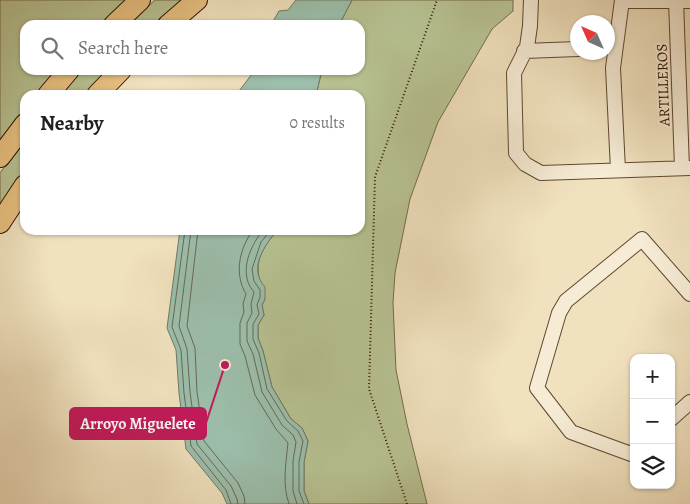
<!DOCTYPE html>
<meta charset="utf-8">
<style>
body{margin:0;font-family:Alegreya,serif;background:#f6f6f6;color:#202124}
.controls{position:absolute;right:15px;bottom:15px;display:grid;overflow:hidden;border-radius:10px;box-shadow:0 1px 4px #0004}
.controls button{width:45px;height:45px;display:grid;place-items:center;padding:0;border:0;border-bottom:1px solid #e0e0e0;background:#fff;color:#202124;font:25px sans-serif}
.compass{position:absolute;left:570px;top:15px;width:45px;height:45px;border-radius:50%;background:#fff;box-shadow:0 1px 4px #0004;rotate:315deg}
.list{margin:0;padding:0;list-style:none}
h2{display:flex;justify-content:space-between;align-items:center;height:65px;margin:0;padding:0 20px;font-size:21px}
h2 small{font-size:16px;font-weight:400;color:#757577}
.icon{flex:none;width:28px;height:28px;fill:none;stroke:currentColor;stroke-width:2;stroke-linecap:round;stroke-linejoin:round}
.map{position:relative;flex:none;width:690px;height:504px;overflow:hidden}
.search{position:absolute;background:#fff;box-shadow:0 1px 4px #0004;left:20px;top:20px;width:345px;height:55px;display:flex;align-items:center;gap:12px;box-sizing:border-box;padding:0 18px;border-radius:15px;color:#757577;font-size:19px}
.panel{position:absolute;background:#fff;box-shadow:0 1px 4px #0004;left:20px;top:90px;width:345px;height:145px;border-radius:15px}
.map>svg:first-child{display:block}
</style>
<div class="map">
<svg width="690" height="504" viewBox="0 0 690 504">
<rect width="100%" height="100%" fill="#f1e2bf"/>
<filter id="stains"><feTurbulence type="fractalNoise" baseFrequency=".004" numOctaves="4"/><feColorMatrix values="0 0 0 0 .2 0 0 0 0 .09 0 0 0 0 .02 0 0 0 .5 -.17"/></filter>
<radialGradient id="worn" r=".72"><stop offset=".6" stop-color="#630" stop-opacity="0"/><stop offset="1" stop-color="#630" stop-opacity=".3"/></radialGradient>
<path fill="#b8c393" stroke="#746b4a" d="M0 0H127L100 25H25V70H58L36 95H25V108L0 141Z
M155 0H185L156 25H127Z
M352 0H513V11L492 29 438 122 410 199 395 273 393 303 396 370 407 424 427 504H309L304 491V462L308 441 302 428 291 419 272 387 263 351 258 338V325L264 315 262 305 265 299C254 266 255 258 277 230H360V95H316L322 70H360V25H339Z
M82 70H109L86 95H60Z
M25 139V171L0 209V173Z"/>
<path fill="#9cbfac" stroke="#707a67" d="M296 0H352L339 25H271L279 11 288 10Z
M255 70H322L316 95H236Z
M180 230H277C264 247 248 268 265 287V299L262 305 264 315 258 325V338L263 351 272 387 291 419 302 428 308 441 304 462V491L309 504H227L222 493 186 449 179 393 176 350 167 328Z"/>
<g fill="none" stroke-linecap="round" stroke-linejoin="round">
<path stroke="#666956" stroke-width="1" d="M185 230 172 327 181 350 184 393 191 446 226 490 231 504
M191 230 179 326 187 349 190 392 197 444 231 486 237 499 238 504
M198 230 187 326 195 348 197 392 204 441 238 483 244 496 245 504
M253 230C239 249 234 274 246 294L243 304 244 312 240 323V344L245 356 255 395 276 429 288 443C286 463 282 485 289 504
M263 230C252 244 242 264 248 282 249 286 252 289 254 292L251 304 252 313 247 323V341L253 354 262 392 282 425 293 435 296 442 293 461V491L297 504
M271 230 261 242 252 269 254 281 260 290V297L257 305 259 314 253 324V339L259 353 267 389 287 421 298 431 303 441 299 462V491L304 504"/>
<g stroke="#604730" stroke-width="16">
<path id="minor" d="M531 0 530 26 527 47 514 73 516 153 525 164 541 173 690 168
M676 0 682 168
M622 1H690
M524 51 578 49
M618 170 613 68 622 0
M671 419 690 402
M634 451 631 454 571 432 537 388 559 313 566 301 642 239 690 294"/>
</g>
<g stroke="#2f1300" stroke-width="22">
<path id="highway" d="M114 25 140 0
M168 25 197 0
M48 95 69 70
M97 95 121 70
M0 157 25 124
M0 223 25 185"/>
</g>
<path stroke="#2f1300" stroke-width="2" stroke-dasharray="1 2.5" stroke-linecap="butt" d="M407 504 369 389 375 177 437 0"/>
<use href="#minor" stroke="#f6ecd5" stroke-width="14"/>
<use href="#highway" stroke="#e8c180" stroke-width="20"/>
</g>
<g text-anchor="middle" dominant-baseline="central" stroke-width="4" stroke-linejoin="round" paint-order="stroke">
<g font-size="15" fill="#2f1300" stroke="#f6ecd5">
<text transform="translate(663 85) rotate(-92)">ARTILLEROS</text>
</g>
</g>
<path fill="none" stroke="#c2185b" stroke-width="2" d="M225 365L206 423"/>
<circle fill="#c2185b" stroke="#f6ecd5" stroke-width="2" cx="225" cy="365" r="5"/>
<rect fill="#c2185b" stroke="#c2185b" stroke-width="2" x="70" y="408" width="136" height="31" rx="5"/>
<g font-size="16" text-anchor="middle" font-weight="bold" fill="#fff">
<text x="138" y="429">Arroyo Miguelete</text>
</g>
<rect width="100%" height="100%" filter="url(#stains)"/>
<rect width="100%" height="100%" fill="url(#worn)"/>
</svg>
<div class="controls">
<button>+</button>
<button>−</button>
<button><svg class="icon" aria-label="layers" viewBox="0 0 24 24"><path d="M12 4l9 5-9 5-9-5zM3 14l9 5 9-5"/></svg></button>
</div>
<svg class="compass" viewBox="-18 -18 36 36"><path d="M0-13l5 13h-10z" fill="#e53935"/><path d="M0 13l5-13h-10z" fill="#757577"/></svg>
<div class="search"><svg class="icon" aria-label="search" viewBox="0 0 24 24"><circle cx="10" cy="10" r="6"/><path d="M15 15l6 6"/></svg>Search here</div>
<section class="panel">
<h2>Nearby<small>0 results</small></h2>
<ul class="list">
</ul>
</section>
</div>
